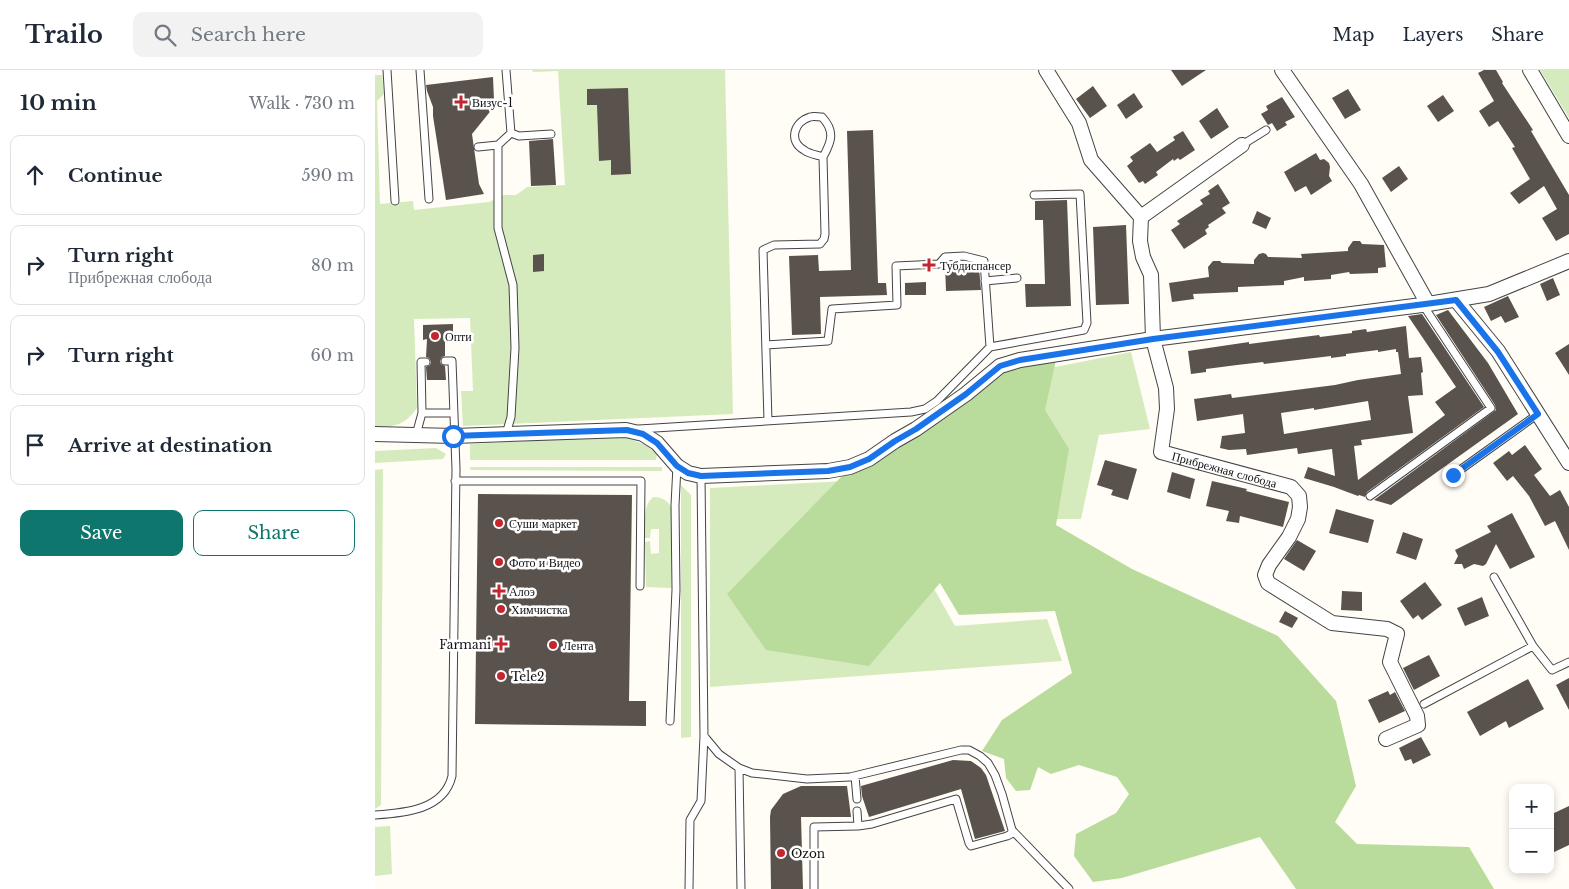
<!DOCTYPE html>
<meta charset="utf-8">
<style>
body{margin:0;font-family:"Libre Baskerville",serif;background:#f2f2f3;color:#1f2937}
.controls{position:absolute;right:15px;bottom:15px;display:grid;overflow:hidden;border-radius:10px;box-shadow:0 2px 8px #0003}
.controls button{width:45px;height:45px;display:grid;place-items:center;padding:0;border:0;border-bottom:1px solid #e0e1e3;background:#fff;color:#1f2937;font:25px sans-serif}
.stop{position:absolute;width:15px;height:15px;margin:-11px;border:4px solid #1a73e8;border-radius:50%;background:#fff}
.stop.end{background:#1a73e8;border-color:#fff;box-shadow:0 1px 5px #0008}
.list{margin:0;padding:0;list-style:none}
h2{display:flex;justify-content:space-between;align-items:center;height:65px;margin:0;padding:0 20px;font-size:21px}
h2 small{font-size:16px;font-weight:400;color:#747a83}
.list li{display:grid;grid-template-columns:32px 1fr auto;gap:15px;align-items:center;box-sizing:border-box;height:80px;margin:0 10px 10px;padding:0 10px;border:1px solid #e0e1e3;border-radius:10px}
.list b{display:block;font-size:19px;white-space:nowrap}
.list p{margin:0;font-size:16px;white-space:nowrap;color:#747a83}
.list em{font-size:16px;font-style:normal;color:#747a83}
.actions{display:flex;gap:10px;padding:15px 20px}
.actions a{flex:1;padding:11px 0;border:1px solid #0f766e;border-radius:10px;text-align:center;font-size:18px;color:#0f766e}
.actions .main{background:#0f766e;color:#fff}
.icon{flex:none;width:28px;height:28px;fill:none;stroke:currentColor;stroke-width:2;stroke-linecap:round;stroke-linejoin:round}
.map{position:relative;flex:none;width:1194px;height:819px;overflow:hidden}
header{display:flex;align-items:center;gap:30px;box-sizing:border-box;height:70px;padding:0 25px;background:#fff;border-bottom:1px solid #e0e1e3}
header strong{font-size:24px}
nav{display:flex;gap:28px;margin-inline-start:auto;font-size:18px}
.search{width:350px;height:45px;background:#f2f2f3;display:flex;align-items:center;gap:12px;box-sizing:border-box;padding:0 18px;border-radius:10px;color:#747a83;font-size:19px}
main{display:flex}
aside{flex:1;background:#fff}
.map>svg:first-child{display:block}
</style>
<header>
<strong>Trailo</strong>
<div class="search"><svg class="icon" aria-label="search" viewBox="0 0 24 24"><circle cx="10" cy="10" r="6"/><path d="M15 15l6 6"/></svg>Search here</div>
<nav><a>Map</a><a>Layers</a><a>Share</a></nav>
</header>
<main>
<aside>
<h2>10 min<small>Walk · 730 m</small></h2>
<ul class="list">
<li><svg class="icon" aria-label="ahead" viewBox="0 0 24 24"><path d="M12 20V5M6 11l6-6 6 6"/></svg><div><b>Continue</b></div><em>590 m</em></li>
<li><svg class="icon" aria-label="right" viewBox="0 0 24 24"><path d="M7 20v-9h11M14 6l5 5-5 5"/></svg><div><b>Turn right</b><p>Прибрежная слобода</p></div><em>80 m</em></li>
<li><svg class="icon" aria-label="right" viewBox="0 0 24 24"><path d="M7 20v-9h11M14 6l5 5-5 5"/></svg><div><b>Turn right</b></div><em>60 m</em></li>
<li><svg class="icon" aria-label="arrive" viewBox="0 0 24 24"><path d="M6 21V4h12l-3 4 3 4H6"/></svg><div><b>Arrive at destination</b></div></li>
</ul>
<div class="actions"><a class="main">Save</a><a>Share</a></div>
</aside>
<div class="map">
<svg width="1194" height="819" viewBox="0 0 1194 819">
<rect width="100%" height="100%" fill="#fffdf5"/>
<path fill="#d5ebbd" d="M157 0H350L358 344 88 356 86 321H98L95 248 39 249 42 338C30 355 20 357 0 357V5H7L9 24 2 31 5 134 38 131 39 140 114 132 129 125H141L152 117 190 115 183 1 158 2Z
M1165 0H1194V48Z
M756 282 775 359 724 365 706 449H661L553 508 580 556 672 549 687 591 335 617V418L470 411 630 307Z
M247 366 271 375 282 384 281 390H95V374Z
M61 378 71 384 68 389 0 393V381Z
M95 397H287V401L96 400Z
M8 399 6 735 0 739V400Z
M306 415 316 425V667L306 668Z
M278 427C287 427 293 430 297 439L296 518 271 517 270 472 275 471 276 484 284 483V459H276L275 468H270C271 455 267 436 278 427Z
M15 756 17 804 0 806V757Z"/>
<path fill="#b9dc9c" d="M681 290 670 340 694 379 681 455 757 499 903 566 961 631 981 716 960 752 982 774 1094 777 1119 819H921L885 767 747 808 718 812 699 786 701 764 741 743 754 724 742 707 704 695 676 704 663 697 655 720 641 721 631 708 629 689 607 681 627 650 697 603 680 541 584 545 565 513 494 596 391 580 352 524 469 404 630 300Z"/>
<path fill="#5a524d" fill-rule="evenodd" d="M796 0H831L807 16Z
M1109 0H1121L1128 12 1127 13 1158 60 1156 61 1194 125V164L1181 171 1167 148 1182 139 1169 116 1144 134 1135 123 1155 109 1137 78 1140 77 1123 51 1114 57 1104 41 1119 31 1103 3Z
M118 7 119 30 118 38 97 64 104 114 109 124 71 130 58 46V37L52 21 51 15Z
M718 16 732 36 715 48 701 29Z
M253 18 256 104 236 105V90L224 91 222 35H212V19Z
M973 19 986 40 970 49 957 28Z
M759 23 768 37 751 49 742 35Z
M1068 25 1079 41 1063 52 1052 36Z
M907 27 920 47 910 52 912 55 902 61 897 53 893 55 886 44 893 40 891 36Z
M842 38 854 57 836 69 824 51Z
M498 60 503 213H511L512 225 445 227 446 264 417 265 414 186 443 185 444 201 476 200 472 61Z
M808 61 820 80 805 90 803 88 799 91 798 89 781 102 783 105 770 114 768 111 764 113 752 96 758 91 755 87 775 73 782 82 800 70 798 67Z
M178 69 181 115 156 116 154 71Z
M941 83 945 90 949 89 954 93 955 97 954 106 957 111 936 125 931 116 920 122 909 102Z
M1024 96 1033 109 1016 122 1007 108Z
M843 114 855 133 847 138 851 143 833 155 834 157 830 160 832 164 809 179 796 160 805 154 802 151 828 134 825 130 835 124 833 121Z
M692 130 696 236 651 237 650 214H670L668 150H660V131Z
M882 141 896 148 891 159 877 153Z
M751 155 754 234 721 235 718 157Z
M978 171H985L987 174 1009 175 1011 197 1003 198V203L975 204 974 202 956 205V209L929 211V207L909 211V215L863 217V222L818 224 819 229 797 232 794 213 834 207 833 197 838 191H845L847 193 879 194V190L884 184 888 183 891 184 893 187 927 188 926 184 973 181V178Z
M169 184V201L158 202V185Z
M573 192H583V199L604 198 606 220 571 221 570 195Z
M1178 208 1185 225 1172 231 1165 214Z
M551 212V225H530V213Z
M1133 226 1144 247 1130 253 1126 246 1116 251 1109 237Z
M1073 240 1113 293 1143 344 1016 435 999 430 1121 340 1120 335 1061 245Z
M1047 244 1109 337 992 422 990 427 984 425 983 426 959 417 929 408 933 397 960 406 957 379 923 384 922 378 872 385 871 379 854 380 845 378 847 366 870 363 868 344 822 351 819 329 856 324 857 328 960 315 983 310 1026 304 1023 282H1021V279L1003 282V280L971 284V286L956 288V286L889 294 888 292 862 295 831 299V302L816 304 813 281 874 272V274L944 265 945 267 977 263V261L991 259 992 262 1031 256 1034 288 1046 287 1048 302 1046 303 1048 325 1033 326 1038 363 986 370 987 375 979 376 983 410 1070 345 1060 332 1081 317 1033 246ZM993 331 996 350 909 364 906 343 939 338V340Z
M78 254V269H70V286L67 287 65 291 66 294 70 296 71 310H52L51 297 55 295 56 292 54 288 51 287 52 269 48 270V255Z
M1194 274V305L1180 283Z
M1150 375 1167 399 1159 405 1175 426 1185 420 1194 437V480L1180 451 1170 456 1154 426 1138 406 1132 411 1118 393 1134 381 1137 385Z
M730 390 762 399 753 430 736 425 738 420 722 415Z
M797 402 820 409 815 429 792 422Z
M837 411 872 419 871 421 914 432 908 457 865 446 864 453 851 451 854 441 831 436Z
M103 424 257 425 254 631H271V656L100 654Z
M961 439 999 450 993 473 954 463Z
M1137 443 1160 487 1135 499 1121 474 1111 494 1108 496 1099 494 1089 499 1087 494H1079L1083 486 1080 480 1116 462 1112 456Z
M1028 462 1048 469 1041 490 1021 483Z
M922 470 941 481 929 501 909 489Z
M1050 512 1067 535 1047 550 1043 545 1038 549 1025 531Z
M967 521 987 522V541L966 540Z
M1107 527 1114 546 1090 556 1082 538Z
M910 541 923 548 917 558 904 552Z
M1054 585 1065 606 1039 620 1028 598Z
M1194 608V640L1181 615Z
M1153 609 1169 639 1134 658 1131 651 1105 666 1092 642Z
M1013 621 1015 625 1020 622 1030 641 1004 653 993 630Z
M1046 667 1056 685 1038 694 1036 689 1030 691 1024 678Z
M578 690 596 691 606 698 611 705 630 761 600 769 586 719 494 747 487 726 486 716Z
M426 716H472L476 747H426L428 819H396L395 747 396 740 408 724Z
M1194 736V775L1175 784V745Z"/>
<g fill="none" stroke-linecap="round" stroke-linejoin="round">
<g stroke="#444" stroke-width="9">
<path id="service" d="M12 0 20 131
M45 0 54 129
M136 63 144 66 176 64
M123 75V158L138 215 140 278 136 347 131 364
M867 75 891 60
M103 77 123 75 136 63 131 0
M610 211 642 208
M615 277 709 260 712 253 705 124 659 125
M47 343H78
M393 351 388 180 399 175 445 174 449 169 450 164 448 87C457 71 460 61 447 47 443 47 439 46 435 47 419 52 413 71 429 80 434 84 442 85 448 87
M264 359 536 342 550 339 562 331 615 277 609 191 589 186 570 187 564 194 521 196 522 235 457 239 453 271 391 275
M41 365 47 343 46 292H51
M1078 405 1163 344
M80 411H266L265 516
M995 426 1116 338 1048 235
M1119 507 1158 576 1177 600 1194 592
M1049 634 1158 576
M295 651 301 520 300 435 302 396
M329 666 344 684 364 698 377 703 432 709 475 707 586 680H594L605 686 613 693 620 705 627 724 637 760 694 819
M364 698 366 819
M480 706 482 729
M482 741 483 756
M0 745C30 743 69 740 77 706L81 399 77 291H70
M314 819 315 750 326 731 329 666 326 406
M439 819V757L483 756 497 754 581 729 594 773 596 776 632 766 636 764 637 760"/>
</g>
<g stroke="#444" stroke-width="16">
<g id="minor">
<path id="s1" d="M671 0 704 53 716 90 766 147 765 171 768 187 776 205 778 269 791 318 792 339 786 382 916 417 924 426 925 437 923 449 914 467 894 495 890 505 893 513 957 553 1012 559 1022 564 1015 592 1042 646 1043 655 1011 669"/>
<path d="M907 0 986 114 1053 234"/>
<path d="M1155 0 1194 66"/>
<path d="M766 147 867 75"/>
<path d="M1081 230 1123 281 1194 393"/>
<path d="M0 364 79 366 251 360 268 364 282 373 302 396 313 403 326 406 453 401 475 397 494 389 520 371 541 359 591 324 625 296 645 290 778 269 1047 235 1114 224 1194 191"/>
</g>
</g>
<use href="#service" stroke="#fff" stroke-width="7"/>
<use href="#minor" stroke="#fff" stroke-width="14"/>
</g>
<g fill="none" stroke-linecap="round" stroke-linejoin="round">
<path stroke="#1a73e8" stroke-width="6" d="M78 366 252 360 268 364 282 373 302 396 313 403 326 406 453 401 475 397 494 389 520 371 541 359 591 324 625 296 645 290 778 269 1081 230 1123 282 1163 344 1078 405"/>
</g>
<g fill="#c4262e" stroke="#fff" stroke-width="2">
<path d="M83.5 24.5h5v5h5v5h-5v5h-5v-5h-5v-5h5z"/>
<path d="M551.5 187.5h5v5h5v5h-5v5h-5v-5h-5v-5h5z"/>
<circle cx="60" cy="266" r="5"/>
<circle cx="124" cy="453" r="5"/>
<circle cx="124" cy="492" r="5"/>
<path d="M121.5 513.5h5v5h5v5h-5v5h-5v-5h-5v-5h5z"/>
<circle cx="126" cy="539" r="5"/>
<path d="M123.5 566.5h5v5h5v5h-5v5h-5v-5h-5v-5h5z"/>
<circle cx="178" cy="575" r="5"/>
<circle cx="126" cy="606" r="5"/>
<circle cx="406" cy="783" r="5"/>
</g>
<g text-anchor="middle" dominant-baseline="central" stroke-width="5" stroke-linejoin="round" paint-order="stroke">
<g font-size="12" fill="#111" stroke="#fff" text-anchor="start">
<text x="97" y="32">Визус-1</text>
<text x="565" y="195">Тубдиспансер</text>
<text x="70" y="266">Опти</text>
<text x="134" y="453">Суши маркет</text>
<text x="134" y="492">Фото и Видео</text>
<text x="134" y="521">Алоэ</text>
<text x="136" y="539">Химчистка</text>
<text x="116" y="574" text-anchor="end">Farmani</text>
<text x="188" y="575">Лента</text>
<text x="136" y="606">Tele2</text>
<text x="416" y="783">Ozon</text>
</g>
<g font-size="12" fill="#111" stroke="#fff">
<text stroke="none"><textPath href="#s1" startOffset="482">Прибрежная слобода</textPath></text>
</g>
</g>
</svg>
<div class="controls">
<button>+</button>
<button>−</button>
</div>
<div class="stop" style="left:78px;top:366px"></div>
<div class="stop end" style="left:1078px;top:405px"></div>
</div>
</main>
